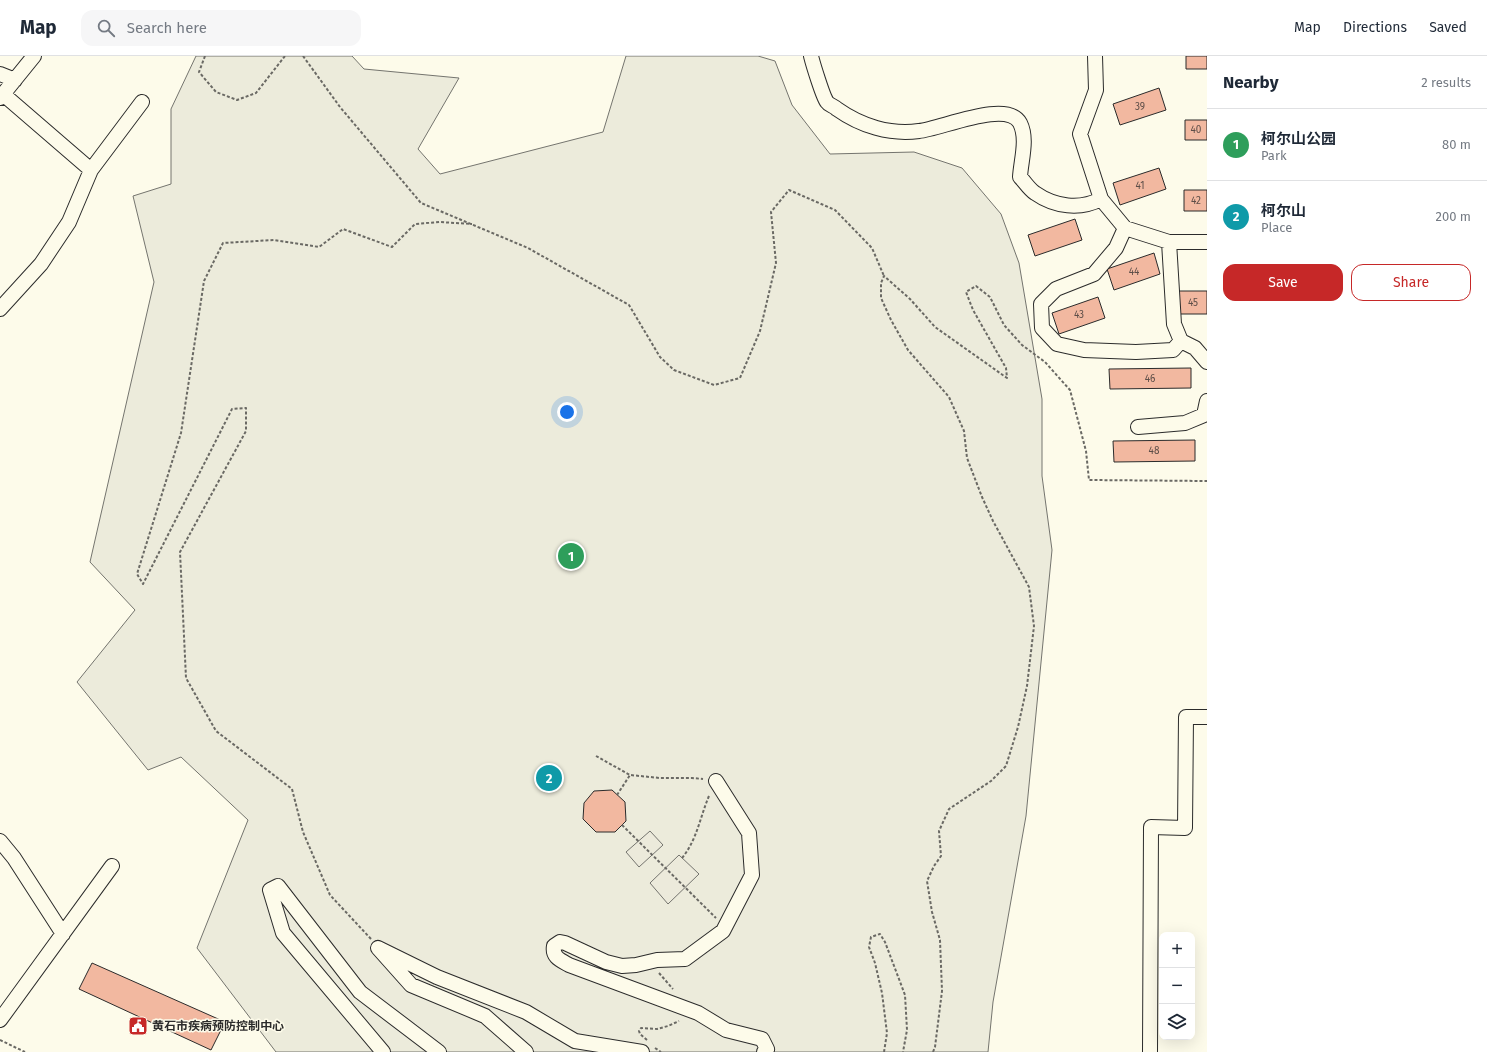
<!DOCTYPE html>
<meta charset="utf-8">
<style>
body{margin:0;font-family:"Fira Sans","Noto Sans SC",sans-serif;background:#f6f6f7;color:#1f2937}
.controls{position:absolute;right:12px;bottom:12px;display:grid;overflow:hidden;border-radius:8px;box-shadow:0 4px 16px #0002}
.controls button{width:36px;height:36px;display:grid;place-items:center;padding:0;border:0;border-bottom:1px solid #e0e1e3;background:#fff;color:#1f2937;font:20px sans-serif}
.you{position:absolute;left:567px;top:356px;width:14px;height:14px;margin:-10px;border:3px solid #fff;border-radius:50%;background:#1a73e8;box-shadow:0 0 0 6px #1a73e833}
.badge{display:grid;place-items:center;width:26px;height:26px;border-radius:50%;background:#c62828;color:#fff;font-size:13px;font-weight:700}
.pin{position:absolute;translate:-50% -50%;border:2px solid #fff;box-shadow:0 1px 4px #0006}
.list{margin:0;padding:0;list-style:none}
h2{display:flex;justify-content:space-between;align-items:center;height:52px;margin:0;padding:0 16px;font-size:17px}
h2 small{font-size:13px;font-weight:400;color:#747a83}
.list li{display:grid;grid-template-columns:26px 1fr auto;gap:12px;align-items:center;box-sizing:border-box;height:72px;padding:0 16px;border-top:1px solid #e0e1e3}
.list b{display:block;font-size:15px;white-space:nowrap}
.list p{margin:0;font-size:13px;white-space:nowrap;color:#747a83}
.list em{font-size:13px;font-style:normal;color:#747a83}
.actions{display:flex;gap:8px;padding:12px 16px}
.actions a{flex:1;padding:9px 0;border:1px solid #c62828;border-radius:12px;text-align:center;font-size:14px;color:#c62828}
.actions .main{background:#c62828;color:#fff}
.icon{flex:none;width:22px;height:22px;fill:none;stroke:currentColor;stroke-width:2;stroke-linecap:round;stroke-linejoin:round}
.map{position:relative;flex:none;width:1207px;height:996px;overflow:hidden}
header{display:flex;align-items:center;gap:24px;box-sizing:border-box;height:56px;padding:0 20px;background:#fff;border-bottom:1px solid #e0e1e3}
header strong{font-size:19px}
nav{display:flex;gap:22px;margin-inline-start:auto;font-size:14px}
.search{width:280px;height:36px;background:#f6f6f7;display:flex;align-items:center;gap:10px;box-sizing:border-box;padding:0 14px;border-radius:12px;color:#747a83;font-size:15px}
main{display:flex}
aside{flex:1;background:#fff}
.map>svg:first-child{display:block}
</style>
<header>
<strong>Map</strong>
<div class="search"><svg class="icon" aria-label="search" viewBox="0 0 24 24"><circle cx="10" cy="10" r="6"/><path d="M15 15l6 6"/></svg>Search here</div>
<nav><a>Map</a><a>Directions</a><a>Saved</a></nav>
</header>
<main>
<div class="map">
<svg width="1207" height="996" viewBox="0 0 1207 996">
<rect width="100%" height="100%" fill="#fdfbea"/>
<path fill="#ecebdb" stroke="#74746e" d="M196 0H352L364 13 459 22 418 93 440 118 603 76 626 0H758L775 5 792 49 830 98 914 96 962 112 1001 158 1019 207 1042 343V420L1052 494 1026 760 993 946 988 996H276L197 892 248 764 181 701 148 714 77 626 135 554 90 506 154 226 133 140 171 128V53Z"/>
<path fill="#eceadb" stroke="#74746e" d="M650 775 663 789 639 811 626 796Z
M679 799 699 818 668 848 650 827Z"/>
<path fill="#f2b8a0" stroke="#2b2b2b" d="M1186 0H1207V13H1186Z
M1159 32 1166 54 1120 69 1113 48Z
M1185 64H1207V84H1185Z
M1159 112 1166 133 1120 149 1113 127Z
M1184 134H1207V155H1184Z
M1075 163 1082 184 1035 200 1028 179Z
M1154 197 1160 218 1114 234 1107 213Z
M1178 235H1207V258H1180Z
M1098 241 1105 262 1059 278 1052 257Z
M1191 312V332L1110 333 1109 313Z
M1195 384V405L1114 406 1113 385Z
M612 734 625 746 626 765 615 776H596L583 763 584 747 594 735Z
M92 907 225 966 211 994 79 933Z"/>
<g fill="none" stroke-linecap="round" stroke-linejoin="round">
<g stroke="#2b2b2b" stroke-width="16">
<path id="minor" d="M811 0C813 8 823 41 827 46 829 49 834 50 837 53 861 70 890 79 919 75 941 73 1007 43 1020 67 1028 83 1021 104 1020 121 1025 126 1029 133 1035 137 1055 151 1080 154 1101 143
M1095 0 1096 34 1080 78 1101 143 1125 172 1169 186H1207
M0 18 15 24
M0 42 34 0
M91 114 142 46
M1125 172 1116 192 1094 218 1056 233 1041 248 1042 272 1057 288 1084 294 1136 296 1173 294 1181 285
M1169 186 1174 268 1181 285 1195 292 1207 306
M0 253 41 208 69 166 91 114 3 38
M1138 371 1185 367 1204 359 1207 345
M716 725 749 777 752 819 723 875 685 903 657 904 636 909 622 910 606 906 565 887 560 886 554 890C552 901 560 904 569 909L698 957 726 974 762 983 767 993 764 996
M0 785 14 802 63 878
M0 964 112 810
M383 996 283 877 270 834 278 830 360 936 439 996
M526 996 485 960 411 929 378 892 437 921 526 956 575 985 642 996
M1150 996 1151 771 1185 772 1186 661H1207"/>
</g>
<path stroke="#6a6964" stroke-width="2" stroke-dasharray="3 2" stroke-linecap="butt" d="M205 0 199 16 216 36 237 44 256 37 285 0
M303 0 340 51 421 147 528 192 629 249 660 301 674 314 714 329 740 322 760 275 776 207 771 156 789 134 835 154 872 192 884 220
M596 700 630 719 660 722H692L703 723
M617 739 630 719
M622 769 716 862
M682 802C697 784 700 761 709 740
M371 883 330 839 303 776 292 733 216 675 186 622 180 496 246 375V352L232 353 143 528 137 518 181 377 204 225 223 187 274 184 319 191 343 173 392 191 415 168 440 166 472 168
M659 917 673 933
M0 984 25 996
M647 984 640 978 639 975 641 972 657 973 668 970 679 965
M655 992 661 996
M884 996 887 977 882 937 875 907 869 891 871 881 880 878 885 886 905 939 907 974 903 996
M933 996 935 991 942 935 940 884 932 856 927 825 934 810 941 800 939 775 949 753 991 725 1006 710 1018 671 1027 630 1034 570 1029 531 993 465 982 441 967 402 964 375 949 341 908 294 891 264 881 242V227L884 220 910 243 935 271 1007 322 1006 312 973 254 966 236 976 230 990 241 1004 269 1022 289 1045 306 1070 334 1086 395 1089 424 1207 425"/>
<use href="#minor" stroke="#fdfbea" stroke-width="14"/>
</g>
<defs>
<g id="civic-square" transform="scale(1)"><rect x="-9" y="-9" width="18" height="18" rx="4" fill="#c62828" stroke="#fdfbea"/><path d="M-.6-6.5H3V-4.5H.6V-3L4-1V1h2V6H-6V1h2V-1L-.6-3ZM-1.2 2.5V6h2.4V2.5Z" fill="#fff"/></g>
</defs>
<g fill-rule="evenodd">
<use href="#civic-square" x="138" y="970"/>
</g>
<g text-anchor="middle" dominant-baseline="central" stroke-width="3" stroke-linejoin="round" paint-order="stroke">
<g font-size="10" fill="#5d4e48">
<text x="1140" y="51">39</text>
<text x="1196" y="74">40</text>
<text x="1140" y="130">41</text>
<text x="1196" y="145">42</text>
<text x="1134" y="216">44</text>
<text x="1193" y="247">45</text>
<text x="1079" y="259">43</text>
<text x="1150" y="323">46</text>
<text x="1154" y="395">48</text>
</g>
<g font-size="12" font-weight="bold" fill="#2b2b2b" stroke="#fdfbea" text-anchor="start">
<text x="152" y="970">黄石市疾病预防控制中心</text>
</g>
</g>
</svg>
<div class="controls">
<button>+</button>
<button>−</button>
<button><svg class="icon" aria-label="layers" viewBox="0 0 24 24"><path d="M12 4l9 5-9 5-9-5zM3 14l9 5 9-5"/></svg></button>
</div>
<div class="you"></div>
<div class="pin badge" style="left:571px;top:500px;background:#2e9e5b">1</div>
<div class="pin badge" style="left:549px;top:722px;background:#0f9aa8">2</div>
</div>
<aside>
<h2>Nearby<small>2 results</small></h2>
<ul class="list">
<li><span class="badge" style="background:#2e9e5b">1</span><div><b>柯尔山公园</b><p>Park</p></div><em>80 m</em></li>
<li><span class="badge" style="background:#0f9aa8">2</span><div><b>柯尔山</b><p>Place</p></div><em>200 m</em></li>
</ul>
<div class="actions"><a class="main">Save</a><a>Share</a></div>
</aside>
</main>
